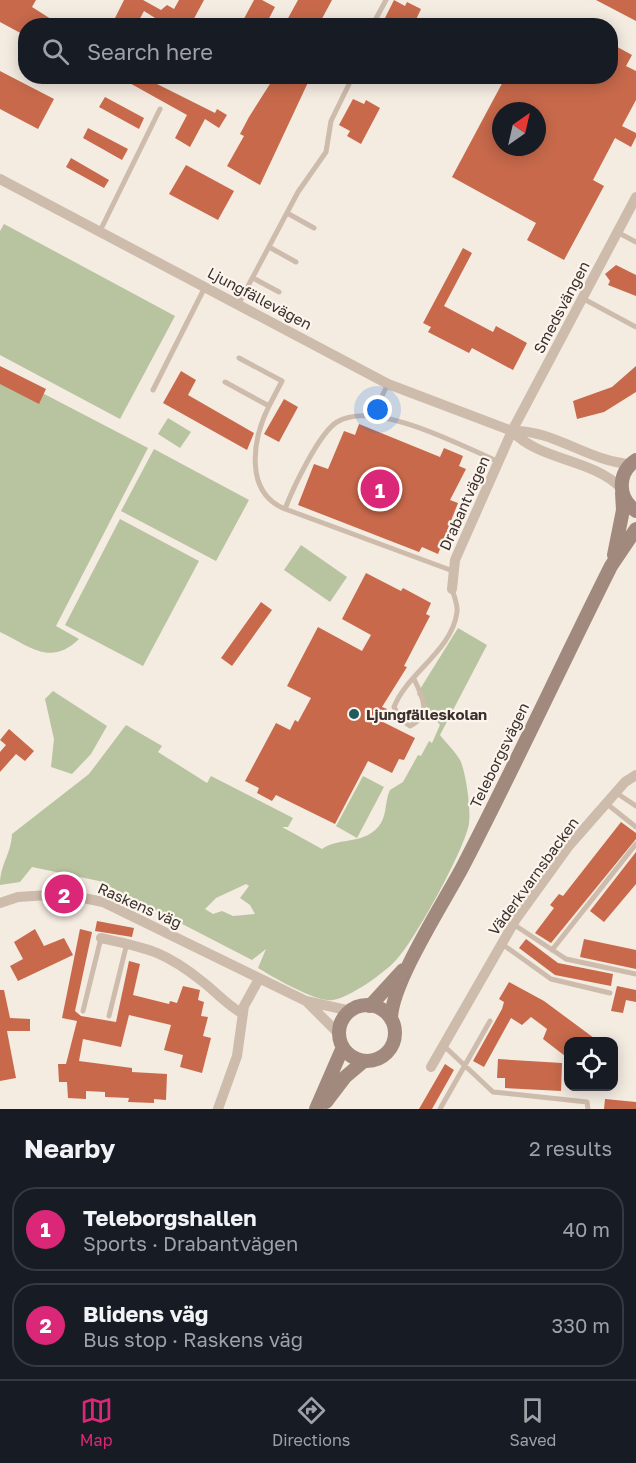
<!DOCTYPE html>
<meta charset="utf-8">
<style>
body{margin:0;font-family:"Golos Text",sans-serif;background:#20242c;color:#f1f3f6}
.controls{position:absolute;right:18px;bottom:18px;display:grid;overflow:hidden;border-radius:12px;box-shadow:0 3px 15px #0003}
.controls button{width:54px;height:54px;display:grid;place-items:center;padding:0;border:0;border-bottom:2px solid #363941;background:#171b24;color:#f1f3f6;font:30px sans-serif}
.compass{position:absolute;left:492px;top:102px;width:54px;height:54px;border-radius:50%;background:#171b24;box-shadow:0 3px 15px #0003;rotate:34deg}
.you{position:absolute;left:378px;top:410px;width:21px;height:21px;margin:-15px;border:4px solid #fff;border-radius:50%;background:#1a73e8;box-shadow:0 0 0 9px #1a73e833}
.badge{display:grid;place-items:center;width:39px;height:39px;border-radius:50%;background:#db2777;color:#fff;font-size:20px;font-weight:700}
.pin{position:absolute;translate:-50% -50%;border:3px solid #fff;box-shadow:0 2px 6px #0006}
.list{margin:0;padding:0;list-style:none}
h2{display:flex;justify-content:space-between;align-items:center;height:78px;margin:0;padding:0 24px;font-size:26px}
h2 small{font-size:20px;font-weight:400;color:#9ea1a6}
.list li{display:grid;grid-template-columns:39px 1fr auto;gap:18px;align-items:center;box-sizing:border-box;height:84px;margin:0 12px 12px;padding:0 12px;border:2px solid #363941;border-radius:24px}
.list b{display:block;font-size:22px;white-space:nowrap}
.list p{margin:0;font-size:20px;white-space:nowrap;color:#9ea1a6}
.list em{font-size:20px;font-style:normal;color:#9ea1a6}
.icon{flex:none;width:33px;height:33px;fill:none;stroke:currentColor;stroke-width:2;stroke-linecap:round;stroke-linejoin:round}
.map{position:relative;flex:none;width:636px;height:1109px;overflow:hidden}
.search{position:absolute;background:#171b24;box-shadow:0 3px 15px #0003;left:18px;right:18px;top:18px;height:66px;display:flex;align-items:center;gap:15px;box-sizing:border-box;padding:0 21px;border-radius:24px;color:#9ea1a6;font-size:22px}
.sheet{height:270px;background:#171b24}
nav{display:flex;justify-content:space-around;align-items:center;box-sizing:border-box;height:84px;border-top:2px solid #363941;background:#171b24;font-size:16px;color:#9ea1a6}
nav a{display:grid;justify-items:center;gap:3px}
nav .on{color:#db2777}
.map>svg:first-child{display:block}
</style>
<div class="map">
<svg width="636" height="1109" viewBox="0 0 636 1109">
<rect width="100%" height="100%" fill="#f4ebe1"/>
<path fill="#b8c4a0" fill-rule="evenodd" d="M4 224 175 316 120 419 0 355V231Z
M0 371 148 448 56 626 79 639C50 667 30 646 0 632Z
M168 418 191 432 180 448 158 434Z
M154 449 249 500 216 561 121 511Z
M120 519 199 561 143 666 65 625Z
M301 545 347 577 330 602 284 570Z
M458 628 487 645 440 735C446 743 455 751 460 760 466 772 471 809 469 823 466 847 415 940 397 959 386 972 349 998 333 1000 317 1003 273 977 258 968L266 949 252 960 99 881 32 867 20 882 0 885C0 864 11 855 12 834L89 774 126 725 162 746 158 752 207 783 211 776 293 818 288 827H282L322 849C341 836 366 846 381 823 387 813 385 800 390 790L403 782 418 755 421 756 429 741 432 743 440 725 417 694ZM246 884 249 886 240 898 250 905 255 914 233 916 222 911 213 914 205 909 216 898Z
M53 691 107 726 91 754 72 774 51 767 54 739 45 699Z
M363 776 384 787 357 838 336 826Z"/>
<path fill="#c8694b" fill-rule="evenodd" d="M0 0H36L32 7 62 26H26V36L0 22Z
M124 0H143L161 10 167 5 174 9 179 0H204L190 26H161L163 23 144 11 136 26H125L114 20Z
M254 0H262L275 7 265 26H240Z
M298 0H332L318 26H296L287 20Z
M394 0 405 6 407 2 421 9 413 26H381Z
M596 0H636V21Z
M610 43 632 55 626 66 636 71V100L622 126 636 133V137L631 147 615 138 593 180 604 186 564 260 527 240 536 223 452 177 506 76H610ZM501 111H537V147H501Z
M0 71 54 99 38 129 0 109Z
M117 76H141L215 113 217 109 227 115 219 128 205 119 190 147 175 138 187 115Z
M275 76H311L260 185 227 166 244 136 240 134 249 117Z
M105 97 144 118 139 129 99 107Z
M353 99 364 104 366 100 380 108 361 144 347 136 350 131 339 125Z
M88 128 128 149 122 160 83 138Z
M71 158 109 180 104 188 66 167Z
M186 165 234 191 218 220 169 194Z
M463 248 472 253 444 306 493 332 496 326 527 343 513 370 472 348 469 353 428 332 431 327 423 323Z
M616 265 636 275V296L608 285 610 281 605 274Z
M0 366 46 389 39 404 0 384Z
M636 366V392L604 412 577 419 573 401 612 387Z
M181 371 196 380 188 395 254 433 247 450 163 403Z
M284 399 298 407 279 442 264 434Z
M359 424 440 457 444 448 463 456 459 466 466 469 450 500 458 503 438 554 422 547 419 552 298 505 314 464 328 469 344 431 355 435Z
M366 573 401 591 403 588 431 603 426 614 430 616 404 666 407 667 382 707 387 709 381 721 415 738 404 760 399 759 392 773 368 761 335 824 276 795 272 801 257 793 259 788 245 781 276 723 290 730 295 720 298 722 311 698 287 686 318 627 362 651 371 635 342 619Z
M261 602 272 610 232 666 221 658Z
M9 729 34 751 25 761 16 754 0 772V752L6 745 0 740Z
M621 822 636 833V839L551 943 535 933 554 908 550 905 559 894 563 896Z
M636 852V884L604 922 590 911Z
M97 921 134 928 132 937 95 931Z
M35 929 44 946 64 938 73 955 18 981 10 966 23 959 14 942Z
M80 929 92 932 75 1011 81 1016 116 1022 129 961 140 964 133 995 169 1004 170 1001 177 1003 183 986 200 990 198 1000 204 1002 201 1016 208 1017 203 1036 211 1038 202 1073 180 1067 183 1055 164 1050 171 1025 129 1015 121 1047 83 1039 79 1061 132 1068V1072L167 1074 166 1100 154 1099V1103L128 1102 129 1098 105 1097V1092L86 1091V1099L68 1098 67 1082H59L58 1064H66L77 1021 62 1018Z
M526 939 558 963 613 974 611 986 555 975 519 948Z
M584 939 636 950V969L580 957Z
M509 982 544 1001 598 1041H568V1051L565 1056 543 1039 547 1029 531 1017 522 1025 511 1018 484 1067 473 1061 502 1009 504 1002 499 999Z
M617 986 636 990V1002L626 1000 623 1013 611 1011Z
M0 990H4L10 1018 30 1019V1031H7L16 1078 0 1081Z
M498 1059 562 1063 561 1091 505 1088V1078H497Z
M445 1064 454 1070 432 1109H419Z
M605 1099 636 1102V1109H604Z"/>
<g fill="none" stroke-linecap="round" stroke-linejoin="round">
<path stroke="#cdbbac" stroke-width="5" d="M372 26 386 0
M287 213 314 228
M100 231 160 109
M617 232 636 242
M269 247 296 262
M253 278 279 292
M582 298 636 327
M239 303 298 192 326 152 331 121 353 76
M225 382 269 406 282 381 239 358
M153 390 205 287
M269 406C253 438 243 492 285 509
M371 418 388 384
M453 571 285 509C293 488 319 433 337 422 375 399 462 446 499 462
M414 679C423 697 432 715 410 726L401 720 394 707C407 673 452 651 457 612 458 605 454 596 452 589
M615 792 636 806
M607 804 636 827
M513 924 566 959 636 974
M502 944 551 979 610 993
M552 950 636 844
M83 1011 101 938
M109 1016 127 943
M444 1046 493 1092 587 1102 588 1109
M440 1109 490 1021"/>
<path stroke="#cdbbac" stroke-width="10" d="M0 179 388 384 512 431C553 429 589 462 631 464
M512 431C540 461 591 458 621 488
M452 589 455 560 512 431 636 197
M0 903 18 897 64 894 103 902 306 1001 339 1034
M101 938C147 948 165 951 203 982 217 993 227 1005 243 1014
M306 1001 351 1011
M431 1067 516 919 568 847 625 782 636 775
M218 1109 237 1056 244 1006 259 979"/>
<path stroke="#a18a7d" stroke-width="14" d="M636 460C617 473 617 498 636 511
M614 555 623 510 622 493
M339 1033a28 28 0 1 1 56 0a28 28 0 1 1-56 0Z
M370 1006 403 970
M391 1019C391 984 444 902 462 868 514 768 561 666 611 566L636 529
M326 1102 345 1077 364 1061
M316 1109 343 1047"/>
</g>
<circle fill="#1f5a5e" stroke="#fbf5ee" stroke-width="2" cx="354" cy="714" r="6"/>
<g text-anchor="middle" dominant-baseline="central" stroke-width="4.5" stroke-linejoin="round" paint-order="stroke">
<g font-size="15" fill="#3b302b" stroke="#fbf5ee">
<text transform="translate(260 298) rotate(28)">Ljungfällevägen</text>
<text transform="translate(561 307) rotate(-62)">Smedsvängen</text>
<text transform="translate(464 503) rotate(-66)">Drabantvägen</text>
<text transform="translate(499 755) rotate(-64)">Teleborgsvägen</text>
<text transform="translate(533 876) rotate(-54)">Väderkvarnsbacken</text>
<text transform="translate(140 905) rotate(24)">Raskens väg</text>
</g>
<g font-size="15" font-weight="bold" fill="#3b302b" stroke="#fbf5ee" text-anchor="start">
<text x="366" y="714">Ljungfälleskolan</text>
</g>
</g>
</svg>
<div class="controls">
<button><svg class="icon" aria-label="locate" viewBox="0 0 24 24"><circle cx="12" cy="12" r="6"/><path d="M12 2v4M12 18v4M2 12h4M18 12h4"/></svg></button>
</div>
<svg class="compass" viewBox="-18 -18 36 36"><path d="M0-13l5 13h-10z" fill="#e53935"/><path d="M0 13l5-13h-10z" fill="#9ea1a6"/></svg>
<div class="you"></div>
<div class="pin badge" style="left:380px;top:489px">1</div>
<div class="pin badge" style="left:64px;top:894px">2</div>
<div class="search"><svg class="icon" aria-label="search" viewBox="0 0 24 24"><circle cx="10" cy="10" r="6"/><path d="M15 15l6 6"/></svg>Search here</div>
</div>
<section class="sheet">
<h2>Nearby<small>2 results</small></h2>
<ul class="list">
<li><span class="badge">1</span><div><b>Teleborgshallen</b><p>Sports · Drabantvägen</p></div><em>40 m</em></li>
<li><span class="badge">2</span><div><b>Blidens väg</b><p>Bus stop · Raskens väg</p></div><em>330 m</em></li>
</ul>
</section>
<nav>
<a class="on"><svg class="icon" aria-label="map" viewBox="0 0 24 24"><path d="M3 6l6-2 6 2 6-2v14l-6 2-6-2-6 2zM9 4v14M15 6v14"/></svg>Map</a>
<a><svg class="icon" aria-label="directions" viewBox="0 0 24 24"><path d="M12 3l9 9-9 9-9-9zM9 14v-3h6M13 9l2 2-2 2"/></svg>Directions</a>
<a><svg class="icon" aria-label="saved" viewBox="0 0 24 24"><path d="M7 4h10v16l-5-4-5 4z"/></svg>Saved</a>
</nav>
